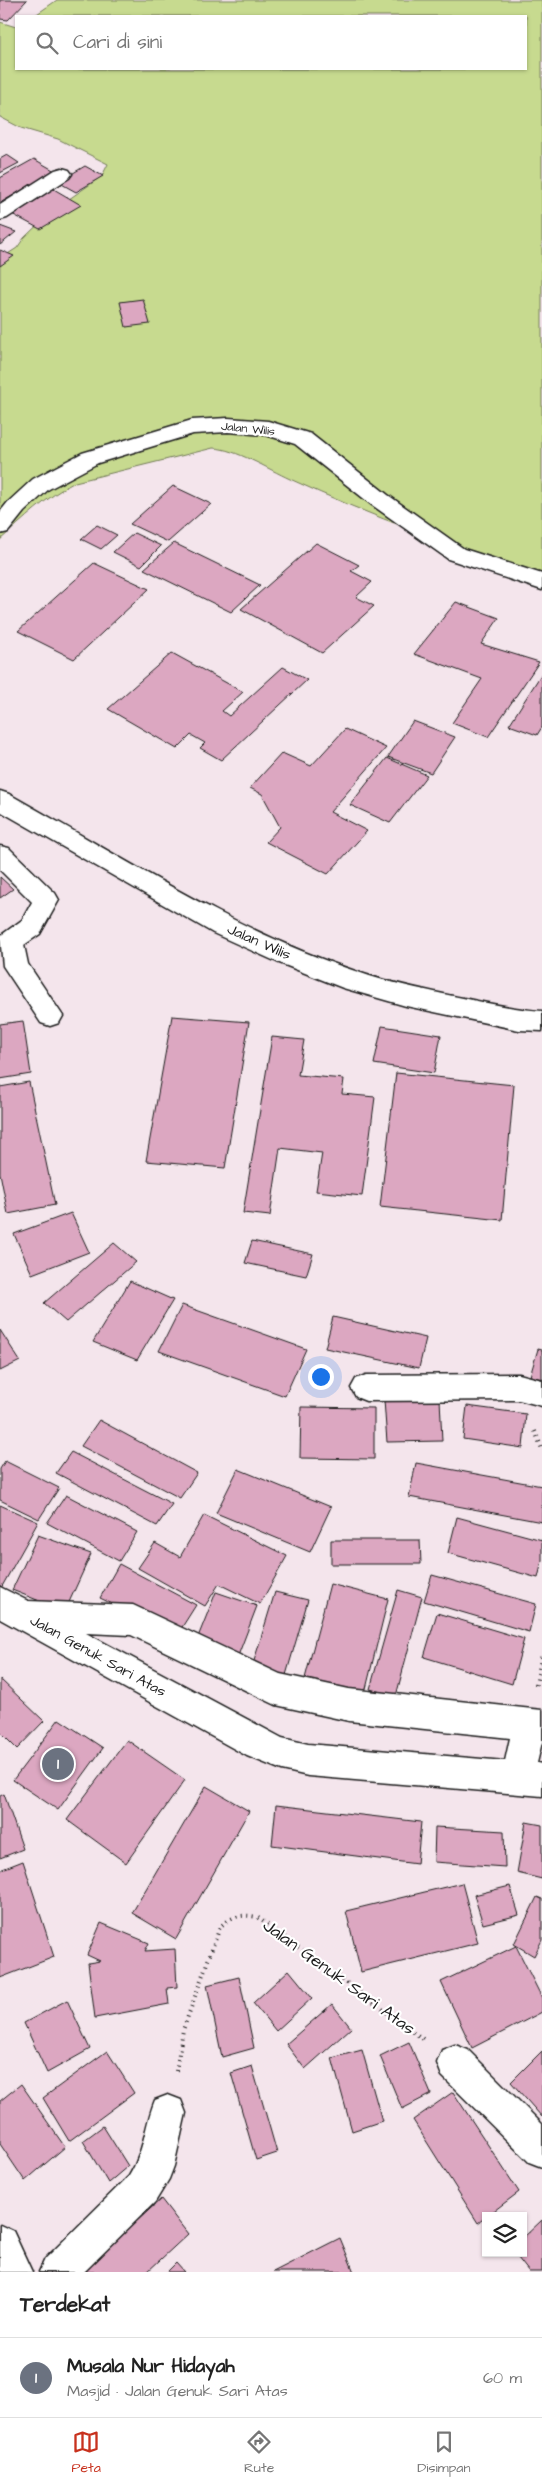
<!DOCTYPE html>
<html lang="id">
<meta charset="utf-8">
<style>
body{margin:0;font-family:"Architects Daughter",sans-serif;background:#f6f6f6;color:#222}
.controls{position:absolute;right:15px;bottom:15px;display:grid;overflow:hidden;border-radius:0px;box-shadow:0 1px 4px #0004}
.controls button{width:45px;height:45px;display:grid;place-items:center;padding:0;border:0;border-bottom:1px solid #e0e0e0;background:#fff;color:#222;font:25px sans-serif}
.you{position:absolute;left:320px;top:1376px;width:18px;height:18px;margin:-12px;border:4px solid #fff;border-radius:50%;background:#1a73e8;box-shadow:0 0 0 8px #1a73e833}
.badge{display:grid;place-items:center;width:32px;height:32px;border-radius:50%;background:#c8321e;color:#fff;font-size:16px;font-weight:700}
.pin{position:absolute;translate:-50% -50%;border:2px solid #fff;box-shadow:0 1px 5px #0006}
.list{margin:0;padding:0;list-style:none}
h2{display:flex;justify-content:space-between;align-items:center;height:65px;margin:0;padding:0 20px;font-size:21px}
h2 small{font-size:16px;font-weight:400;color:#767676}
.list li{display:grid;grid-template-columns:32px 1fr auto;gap:15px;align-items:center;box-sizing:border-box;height:80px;padding:0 20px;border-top:1px solid #e0e0e0}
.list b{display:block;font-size:19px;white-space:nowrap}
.list p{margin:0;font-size:16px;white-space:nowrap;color:#767676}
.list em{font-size:16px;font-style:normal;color:#767676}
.icon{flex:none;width:28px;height:28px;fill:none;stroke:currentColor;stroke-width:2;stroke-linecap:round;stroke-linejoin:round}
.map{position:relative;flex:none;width:542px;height:2272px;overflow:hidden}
.search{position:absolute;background:#fff;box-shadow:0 1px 4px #0004;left:15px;right:15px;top:15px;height:55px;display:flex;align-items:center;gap:12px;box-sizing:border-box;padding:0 18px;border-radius:0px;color:#767676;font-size:19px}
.sheet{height:145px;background:#fff}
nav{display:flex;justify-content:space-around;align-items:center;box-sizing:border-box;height:70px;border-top:1px solid #e0e0e0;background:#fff;font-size:14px;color:#767676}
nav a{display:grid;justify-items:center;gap:2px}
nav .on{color:#c8321e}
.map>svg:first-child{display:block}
</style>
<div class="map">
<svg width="542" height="2272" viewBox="0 0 542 2272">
<rect width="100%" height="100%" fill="#f4e5ec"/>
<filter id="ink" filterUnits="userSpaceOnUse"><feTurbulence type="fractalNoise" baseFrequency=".02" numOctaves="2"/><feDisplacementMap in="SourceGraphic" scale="10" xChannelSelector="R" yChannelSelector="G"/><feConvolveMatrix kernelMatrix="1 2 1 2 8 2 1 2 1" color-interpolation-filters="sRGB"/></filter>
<g filter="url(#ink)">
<path fill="#c7da8f" stroke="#727b56" d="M57 0H542V577C457 547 372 517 290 479 268 469 236 449 213 448L75 482C46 497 24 519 0 540V259L17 248 24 238 52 211 102 176 108 164 58 139 21 128 0 117V22L16 27V69H526V16H34Z"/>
<path fill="#dca7c1" stroke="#1c1c1c" d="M0 0H27L8 20 0 19Z
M7 155 19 163 0 173V159Z
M34 159 55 171 0 203V178Z
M85 166 103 176 76 192 58 182Z
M52 188 81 205 40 229 10 213Z
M0 226 16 232 0 245Z
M0 250 14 256 0 266Z
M143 299 150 324 126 327 120 302Z
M173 486 211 504 168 542 130 524Z
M97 525 117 535 101 549 81 539Z
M134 533 161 546 141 566 113 552Z
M174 543 260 585 231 612 144 569Z
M316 543 359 565 351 571 372 582 356 597 374 606 322 653 241 609Z
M94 563 149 589 74 659 18 631Z
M456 602 499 618 481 644 539 662 488 737 452 723 482 679 414 654Z
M172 653 243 692 222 711 229 716 283 667 307 680 221 760 200 748 205 743 191 735 177 749 108 709Z
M542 673V727L537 735 509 725Z
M413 721 455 737 431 773 388 757Z
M345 729 386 748 330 812 367 831 328 874 266 842 280 827 262 794 250 788 282 753 311 766Z
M387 758 427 775 390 823 350 805Z
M0 877 13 889 0 898Z
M172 1016 249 1022 225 1168 146 1161Z
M23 1021 31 1074 0 1079V1024Z
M382 1026 441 1035 434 1073 374 1064Z
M272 1037 304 1040 298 1075 344 1079 342 1094 375 1097 362 1196 316 1191 322 1153 280 1148 270 1216 243 1213Z
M396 1073 514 1085 502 1220 380 1207Z
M29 1082 55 1205 8 1214 0 1173V1087Z
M71 1213 89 1252 32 1274 14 1234Z
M252 1241 313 1254 306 1276 245 1263Z
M114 1243 136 1262 66 1322 44 1303Z
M130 1281 173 1300 137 1360 93 1342Z
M182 1305 306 1349 285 1396 159 1351Z
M333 1317 426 1338 419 1368 325 1348Z
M0 1330 20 1361 0 1371Z
M538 1349 542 1350V1379L530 1376Z
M440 1399 442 1441 387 1442 384 1400Z
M467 1406 526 1414 523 1448 463 1439Z
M301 1407 374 1408V1459L300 1458Z
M99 1420 197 1473 180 1498 81 1446Z
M71 1452 172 1504 157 1526 56 1473Z
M5 1461 59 1488 39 1519 0 1500V1469Z
M416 1463 542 1486V1522L409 1497Z
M238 1469 331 1507 310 1552 216 1513Z
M66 1495 137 1532 119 1561 47 1523Z
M0 1505 38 1522 0 1590Z
M204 1515 287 1556 260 1604 219 1584 205 1606 138 1568 155 1543 180 1557Z
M457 1517 542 1540V1561L538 1578 448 1553Z
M38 1535 91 1554 65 1611 12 1590Z
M331 1540H420L421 1564H331Z
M119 1564 196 1605 177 1635 100 1598Z
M432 1575 536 1604 529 1632 424 1601Z
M330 1584 388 1599 363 1701 303 1686Z
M398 1590 422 1597 396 1696 370 1689Z
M216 1592 257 1606 236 1661 194 1647Z
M275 1592 308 1600 284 1682 250 1674Z
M437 1613 524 1639 512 1684 424 1657Z
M0 1679 44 1721 17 1749 0 1732Z
M59 1719 103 1748 58 1810 13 1780Z
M127 1740 185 1780 126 1863 67 1820Z
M206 1786 249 1811 176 1939 132 1913Z
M4 1794 23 1849 0 1858V1796Z
M276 1805 421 1822 417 1864 272 1845Z
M526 1822 542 1825V1879L517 1873Z
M435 1827 504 1831 505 1867 434 1862Z
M23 1861 54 1957 0 1978V1870Z
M462 1883 478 1943 361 1972 346 1911Z
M510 1886 519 1915 483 1924 474 1895Z
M537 1897 542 1899V1940L534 1956 514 1944Z
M101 1923 149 1943 145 1951 175 1949 177 1987 167 1988 169 2004 95 2018 88 1963 100 1961 87 1955Z
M516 1946 542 1998V2012L472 2048 441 1982Z
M289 1970 312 1998 276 2031 253 2003Z
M239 1977 254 2048 222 2057 207 1985Z
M67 2000 90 2049 47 2073 24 2023Z
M332 2004 351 2028 305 2069 286 2044Z
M409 2042 431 2094 402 2109 380 2056Z
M362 2050 382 2121 352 2131 332 2058Z
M107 2051 134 2093 69 2141 43 2098Z
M542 2051V2117L511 2082Z
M252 2066 277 2153 256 2160 231 2073Z
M21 2084 65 2147 25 2181 0 2144V2101Z
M453 2092 519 2192 478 2223 413 2120Z
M103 2126 128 2166 108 2183 83 2141Z
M161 2199 188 2234 147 2272H81Z
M542 2220V2272H529L514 2253H523V2238Z
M340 2238 354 2272H273Z
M176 2263 184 2272H167Z"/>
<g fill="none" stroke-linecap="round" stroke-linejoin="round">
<g stroke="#1c1c1c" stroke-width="3">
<path id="minor" d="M62 168 69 170 72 174 69 178 7 218 0 220V205L55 170Z
M228 418 268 421 311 434 388 495 464 549 542 574V590L448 559 372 505 295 444 266 435 228 432 193 434 98 463 49 489 24 512 8 532 0 534V512L8 502 33 479 82 453 192 420Z
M0 791 9 794C122 857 234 931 358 972 389 983 421 989 453 996 483 1002 512 1009 542 1011V1031L519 1030 406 1006 343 988 277 962 213 933 0 811Z
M0 846 9 848 55 893 59 900 40 934 24 945 28 964 63 1016 59 1023 50 1026 41 1023 3 966 0 936 22 920 32 902 0 870Z
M519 1374 542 1380V1406L519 1400 366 1401 356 1397 351 1388 356 1379 366 1375Z
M0 1587 28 1601 133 1605 280 1674 349 1689 542 1710V1742L537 1763 542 1764V1796L308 1776 282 1770 247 1756 0 1619ZM86 1633 131 1635 276 1705 349 1721 510 1738 505 1761 308 1744 282 1738Z
M455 2045 468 2050 542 2124V2167L529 2162 442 2076 437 2063 442 2050Z
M168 2095 181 2100 186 2113 174 2166 169 2179 155 2202 84 2272H39L45 2259 129 2176C145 2150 144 2127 155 2100Z
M0 2225 13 2231 32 2272H0Z"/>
</g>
<path stroke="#1c1c1c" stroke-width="4" stroke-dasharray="1 4.5" stroke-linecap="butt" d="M535 1431 542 1449
M536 1685 542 1653
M176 2071 183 2030 220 1927C232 1916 241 1914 257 1917L423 2039"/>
<use href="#minor" fill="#fff" fill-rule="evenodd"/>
</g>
</g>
<g text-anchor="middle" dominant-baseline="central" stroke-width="4.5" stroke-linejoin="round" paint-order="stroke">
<g font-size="12" fill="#1c1c1c" stroke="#fff">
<text transform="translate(248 429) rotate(6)">Jalan Wilis</text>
</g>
<g font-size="15" fill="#1c1c1c" stroke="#fff">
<text transform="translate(259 942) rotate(24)">Jalan Wilis</text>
<text transform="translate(98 1656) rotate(29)">Jalan Genuk Sari Atas</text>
</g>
<g font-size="18" fill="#1c1c1c" stroke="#fff">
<text transform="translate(339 1977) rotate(36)">Jalan Genuk Sari Atas</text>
</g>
</g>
</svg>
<div class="controls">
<button><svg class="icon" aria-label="layers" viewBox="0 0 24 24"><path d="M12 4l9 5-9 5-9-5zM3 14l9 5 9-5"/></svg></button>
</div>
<div class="you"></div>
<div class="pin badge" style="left:58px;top:1764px;background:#6b7280">1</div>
<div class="search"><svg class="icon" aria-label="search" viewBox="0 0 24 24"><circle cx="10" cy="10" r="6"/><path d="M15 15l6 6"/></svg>Cari di sini</div>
</div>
<section class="sheet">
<h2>Terdekat<small></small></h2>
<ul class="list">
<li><span class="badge" style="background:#6b7280">1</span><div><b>Musala Nur Hidayah</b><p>Masjid · Jalan Genuk Sari Atas</p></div><em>60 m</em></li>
</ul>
</section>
<nav>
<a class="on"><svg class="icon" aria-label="map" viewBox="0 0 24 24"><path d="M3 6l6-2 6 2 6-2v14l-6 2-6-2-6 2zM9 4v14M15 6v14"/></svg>Peta</a>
<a><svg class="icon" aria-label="directions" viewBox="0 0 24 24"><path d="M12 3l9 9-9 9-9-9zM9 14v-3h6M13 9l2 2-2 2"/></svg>Rute</a>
<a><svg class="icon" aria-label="saved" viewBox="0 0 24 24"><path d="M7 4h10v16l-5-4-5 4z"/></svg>Disimpan</a>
</nav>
